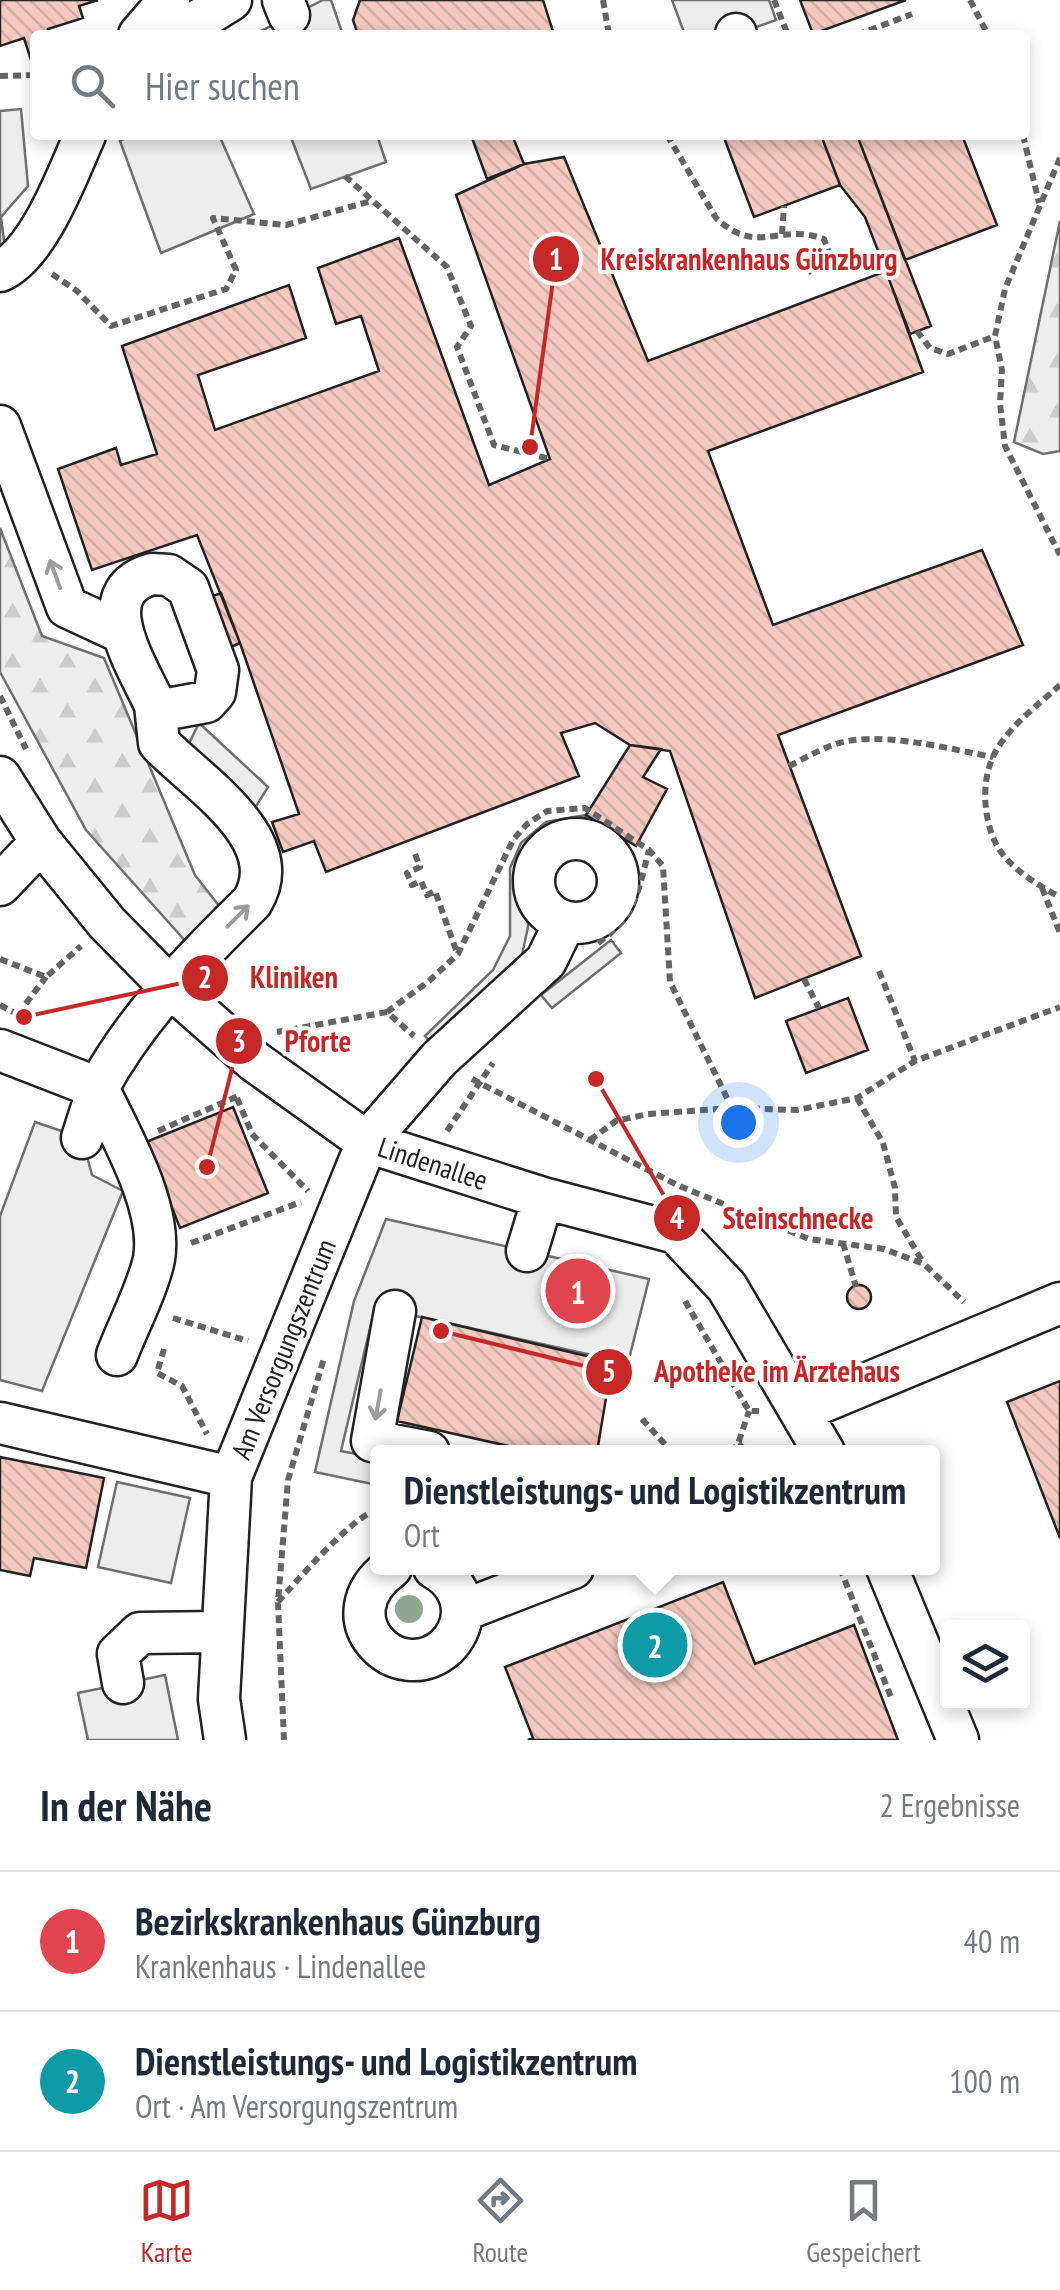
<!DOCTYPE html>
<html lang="de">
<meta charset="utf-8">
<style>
body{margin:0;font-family:"PT Sans Narrow",sans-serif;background:#f6f6f7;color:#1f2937}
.controls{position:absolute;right:30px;bottom:30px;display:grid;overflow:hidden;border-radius:10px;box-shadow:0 5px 15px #0003}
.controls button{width:90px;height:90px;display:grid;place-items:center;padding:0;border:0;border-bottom:2px solid #e0e1e3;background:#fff;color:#1f2937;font:50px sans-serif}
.you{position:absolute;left:738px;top:1122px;width:35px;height:35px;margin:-25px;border:8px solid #fff;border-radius:50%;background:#1a73e8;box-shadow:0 0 0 15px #1a73e833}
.badge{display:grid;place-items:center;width:65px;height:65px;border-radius:50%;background:#c62828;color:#fff;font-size:32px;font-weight:700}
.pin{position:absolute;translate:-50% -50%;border:5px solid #fff;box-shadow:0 2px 10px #0006}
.popup{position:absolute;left:370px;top:1445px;width:570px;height:130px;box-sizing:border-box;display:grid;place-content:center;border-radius:10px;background:#fff;filter:drop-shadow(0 2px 8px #0005);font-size:32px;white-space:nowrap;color:#747a83}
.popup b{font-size:38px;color:#1f2937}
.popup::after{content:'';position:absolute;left:50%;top:100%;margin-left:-20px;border:20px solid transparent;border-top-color:#fff}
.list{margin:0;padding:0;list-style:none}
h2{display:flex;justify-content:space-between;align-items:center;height:130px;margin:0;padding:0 40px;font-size:42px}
h2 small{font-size:32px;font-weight:400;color:#747a83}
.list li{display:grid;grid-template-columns:65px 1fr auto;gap:30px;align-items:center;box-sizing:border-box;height:140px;padding:0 40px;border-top:2px solid #e0e1e3}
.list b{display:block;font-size:38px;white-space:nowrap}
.list p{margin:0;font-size:32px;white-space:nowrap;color:#747a83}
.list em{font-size:32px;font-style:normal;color:#747a83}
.icon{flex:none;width:55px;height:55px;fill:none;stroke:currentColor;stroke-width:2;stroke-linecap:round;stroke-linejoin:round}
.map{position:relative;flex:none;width:1060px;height:1740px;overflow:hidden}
.search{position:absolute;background:#fff;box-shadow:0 5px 15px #0003;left:30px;right:30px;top:30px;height:110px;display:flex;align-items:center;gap:25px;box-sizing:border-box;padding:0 35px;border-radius:10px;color:#747a83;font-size:38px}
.sheet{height:410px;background:#fff}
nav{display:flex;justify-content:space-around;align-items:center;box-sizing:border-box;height:140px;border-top:2px solid #e0e1e3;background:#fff;font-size:28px;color:#747a83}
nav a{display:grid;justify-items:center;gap:5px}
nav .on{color:#c62828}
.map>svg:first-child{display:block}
</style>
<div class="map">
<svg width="1060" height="1740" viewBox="0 0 1060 1740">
<defs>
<pattern id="forest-firs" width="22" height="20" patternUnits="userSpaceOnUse" patternTransform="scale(2.5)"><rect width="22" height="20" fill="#eee"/><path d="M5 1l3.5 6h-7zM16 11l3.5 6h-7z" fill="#ccc"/></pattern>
<pattern id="building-back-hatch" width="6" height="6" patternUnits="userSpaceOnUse" patternTransform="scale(2.5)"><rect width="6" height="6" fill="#f3c9c0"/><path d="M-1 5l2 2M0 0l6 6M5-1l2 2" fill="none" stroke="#d0aca5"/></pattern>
</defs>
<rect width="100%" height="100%" fill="#fff"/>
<path fill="url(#forest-firs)" stroke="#6f6f6f" stroke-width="2.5" d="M1060 221V451L1043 454 1014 442Z
M0 528 42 636 104 658 195 875 223 911 188 944 86 830 0 672Z"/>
<path fill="#ededed" stroke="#6f6f6f" stroke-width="2.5" d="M323 0H331L343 35H253Z
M672 0H769L776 20 734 35H685Z
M21 109 28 186 1 217 5 248H0V111Z
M132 135H219L254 214 161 253 120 141Z
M290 135H377L386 162 311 189Z
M199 723 268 787 245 824 179 764Z
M586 815 579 831 553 837 541 846 532 860 527 880 528 927 522 955 505 979 434 1048 425 1036 493 970 510 936V868L521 843 546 822Z
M611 940 621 953 552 1008 541 995Z
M35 1122 82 1138 92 1175 123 1191 42 1391 0 1380V1216Z
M386 1219 649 1279 628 1363 375 1307 341 1451 377 1458V1485L315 1472 354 1301Z
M117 1482 190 1498 171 1583 98 1567Z
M165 1675 178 1740H88L78 1693Z"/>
<path fill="url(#building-back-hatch)" stroke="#222" stroke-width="2.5" d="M0 0H98L79 6 83 18 48 29 50 35H35V59L31 60 24 38 0 46Z
M360 0H543L554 35H358L353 20Z
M800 0H906L813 34Z
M471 135H512L524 164 487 179Z
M723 135H821L840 185 754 217Z
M821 135H857L931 326 910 334 865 217 840 185Z
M857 135H962L997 225 905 260Z
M564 157 648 361 886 271 923 372 708 451 773 625 982 550 1023 645 778 735 861 956 755 998 670 751 630 745 595 723 561 733 579 776 326 872 314 841 283 852 272 822 299 814 240 643 197 535 92 570 58 469 116 448 121 465 157 454 122 346 289 285 306 338 198 375 215 430 379 371 361 316 336 324 318 268 399 238 489 485 550 459 456 195 524 164Z
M221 593 240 643 196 662 177 609Z
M630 745 661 749 643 777 667 789 636 846 586 815Z
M848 998 868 1050 806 1073 786 1021Z
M233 1107 268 1193 180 1228 146 1142Z
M847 1297a12 12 0 1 1 24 0a12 12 0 1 1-24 0Z
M422 1317 612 1362 597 1452H535L397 1421Z
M1060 1381V1538L1007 1402Z
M0 1457 104 1478 86 1568 34 1558 30 1576 0 1570Z
M723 1582 755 1664 854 1625 898 1740H528L533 1738 505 1667Z"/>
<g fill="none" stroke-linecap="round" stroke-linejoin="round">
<g stroke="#222" stroke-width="45">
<path id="minor" d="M283 0 289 15
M736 34V35
M139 35 169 0
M181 35 191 25 231 0
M0 271C39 254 68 173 85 135
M0 426 67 607 123 633
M152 574 169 575 188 588 218 670 215 692 206 702 168 709 155 705C137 665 88 592 152 574Z
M0 777 41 842 107 923 169 986 254 1061 367 1142 543 1198 676 1233 727 1287 824 1452
M534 881a42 42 0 1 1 84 0a42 42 0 1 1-84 0Z
M0 885 41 842
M0 1050 98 1088C137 1016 193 960 252 902 290 839 197 783 159 743L155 705
M98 1088C120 1134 163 1207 154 1259 148 1288 128 1326 117 1355
M82 1138 98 1088
M527 1251 543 1198
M395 1311 372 1441 429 1452
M801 1411 1060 1303
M0 1423 231 1477
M391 1568C325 1617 397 1690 446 1647 455 1638 462 1625 462 1612 462 1592 450 1577 434 1568
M887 1568 958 1740
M462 1611 573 1568
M123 1683 118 1654 140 1633 221 1632
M225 1740 219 1699 231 1477 367 1142 439 1059 546 961 565 922"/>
</g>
<path stroke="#646464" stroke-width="6" stroke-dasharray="8 5" stroke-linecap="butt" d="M603 0 609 35
M774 0 788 35
M970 0 988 35
M857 35 912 14
M0 76 35 75
M667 135 716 218C758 257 778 222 824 239L828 250 827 260 807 273
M1023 135 1039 203
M1060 158 1005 289 995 336 1002 370 1000 403 1005 446 1060 555
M345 176 447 267 471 326 457 347 494 445 550 459
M782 234 784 206
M52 274 77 291 111 326 226 289 236 270 213 218 286 225 371 201
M917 331 930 348 948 354 995 336
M1060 685C1037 706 1004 730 992 759 980 787 984 832 1004 856 1018 873 1041 887 1060 897
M0 696 26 749
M789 766C804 759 818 750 833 745 876 729 949 749 993 757
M415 854 420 867 407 873 412 885 421 881 427 895 435 891 457 953
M1042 888 1060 933
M598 943C636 916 638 892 649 850
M0 959 46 977 81 946
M879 971 915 1061
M804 979 819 1008
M0 1005 17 1014
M387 1012 429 981 458 954 513 840 527 824 547 811 585 808 649 850 663 866 670 982 732 1108
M18 1014 46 977
M277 1032 387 1012 414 1036
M472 1079 677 1185 809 1239 884 1249 924 1264 964 1302
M237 1098 252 1134 308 1191
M857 1098 883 1143 895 1188 896 1217 924 1264
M158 1131 238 1096
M447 1131 493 1063
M590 1140 616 1121 648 1114 732 1108 797 1110 857 1098 915 1061 1060 1007
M191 1243 301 1202
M843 1243 856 1287
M685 1301 749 1411H759
M173 1318 248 1341
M164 1349 157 1373 182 1386 207 1434
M642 1419 672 1452
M738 1444 749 1452
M731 1452 738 1444 749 1411
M840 1568 892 1700
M278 1602C295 1583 355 1513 378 1510
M284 1740 278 1602 288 1480 324 1358"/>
<use href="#minor" stroke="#fff" stroke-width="40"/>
</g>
<circle fill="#8da692" cx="409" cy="1609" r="14"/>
<defs><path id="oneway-shaft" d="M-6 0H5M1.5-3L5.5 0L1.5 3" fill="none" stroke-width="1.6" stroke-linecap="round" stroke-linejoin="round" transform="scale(2.5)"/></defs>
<g stroke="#9c9c9c">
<use href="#oneway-shaft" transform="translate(55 574) rotate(-110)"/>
<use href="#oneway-shaft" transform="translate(238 916) rotate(-45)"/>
<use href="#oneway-shaft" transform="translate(378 1405) rotate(100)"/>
</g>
<g text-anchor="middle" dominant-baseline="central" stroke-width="8" stroke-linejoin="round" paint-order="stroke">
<g font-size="28" fill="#222" stroke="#fff">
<text transform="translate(433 1163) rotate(18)">Lindenallee</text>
<text transform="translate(283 1349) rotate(-68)">Am Versorgungszentrum</text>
</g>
</g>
<path fill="none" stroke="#c62828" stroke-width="4" d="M530 447L556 259M24 1017L205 978M207 1167L239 1041M596 1079L677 1218M441 1331L609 1372"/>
<g fill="#c62828" stroke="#fff" stroke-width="4">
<circle cx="530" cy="447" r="10"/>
<circle cx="24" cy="1017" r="10"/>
<circle cx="207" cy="1167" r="10"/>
<circle cx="596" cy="1079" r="10"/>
<circle cx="441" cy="1331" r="10"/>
<circle cx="556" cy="259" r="25"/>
<circle cx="205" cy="978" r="25"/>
<circle cx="239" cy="1041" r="25"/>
<circle cx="677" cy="1218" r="25"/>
<circle cx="609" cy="1372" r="25"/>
</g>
<g font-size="30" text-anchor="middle" font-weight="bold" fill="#fff">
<text x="556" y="270">1</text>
<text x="205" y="988">2</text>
<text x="239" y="1052">3</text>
<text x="677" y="1229">4</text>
<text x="609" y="1382">5</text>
</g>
<g font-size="30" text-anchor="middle" font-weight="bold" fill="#c62828" stroke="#fff" stroke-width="8" stroke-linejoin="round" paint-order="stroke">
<text x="749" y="270">Kreiskrankenhaus Günzburg</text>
<text x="294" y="988">Kliniken</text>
<text x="318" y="1052">Pforte</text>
<text x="798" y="1229">Steinschnecke</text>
<text x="777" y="1382">Apotheke im Ärztehaus</text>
</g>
</svg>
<div class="controls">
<button><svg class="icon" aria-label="layers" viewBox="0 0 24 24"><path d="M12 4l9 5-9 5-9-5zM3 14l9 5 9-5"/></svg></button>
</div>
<div class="you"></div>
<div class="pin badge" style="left:578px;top:1291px;background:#e0444e">1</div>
<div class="pin badge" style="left:655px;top:1645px;background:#0f9aa8">2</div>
<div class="popup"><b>Dienstleistungs- und Logistikzentrum</b>Ort</div>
<div class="search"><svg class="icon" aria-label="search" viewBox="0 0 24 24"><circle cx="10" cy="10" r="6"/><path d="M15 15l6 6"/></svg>Hier suchen</div>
</div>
<section class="sheet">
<h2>In der Nähe<small>2 Ergebnisse</small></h2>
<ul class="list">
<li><span class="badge" style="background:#e0444e">1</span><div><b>Bezirkskrankenhaus Günzburg</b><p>Krankenhaus · Lindenallee</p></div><em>40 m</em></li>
<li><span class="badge" style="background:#0f9aa8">2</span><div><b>Dienstleistungs- und Logistikzentrum</b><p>Ort · Am Versorgungszentrum</p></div><em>100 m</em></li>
</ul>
</section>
<nav>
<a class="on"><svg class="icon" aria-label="map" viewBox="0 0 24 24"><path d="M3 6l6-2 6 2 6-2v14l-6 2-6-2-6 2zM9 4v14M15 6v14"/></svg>Karte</a>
<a><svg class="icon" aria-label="directions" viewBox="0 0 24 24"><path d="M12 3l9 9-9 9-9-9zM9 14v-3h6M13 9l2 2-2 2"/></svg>Route</a>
<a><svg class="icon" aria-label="saved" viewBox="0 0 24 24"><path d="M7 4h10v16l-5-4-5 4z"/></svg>Gespeichert</a>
</nav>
